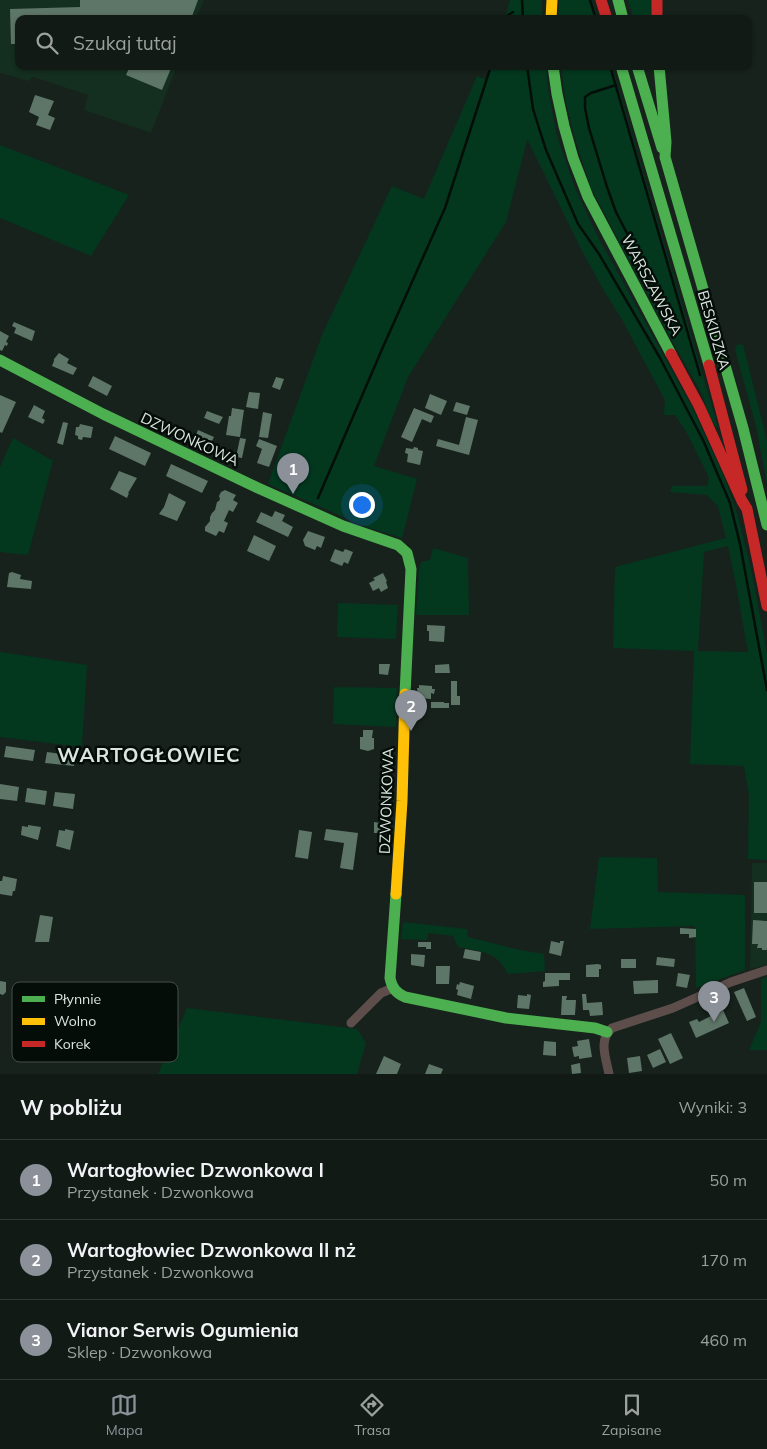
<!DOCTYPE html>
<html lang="pl">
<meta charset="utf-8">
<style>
body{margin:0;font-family:Mulish,sans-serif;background:#1e2722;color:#f1f3f6}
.you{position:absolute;left:361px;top:504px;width:18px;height:18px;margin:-12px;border:4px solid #fff;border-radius:50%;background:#1a73e8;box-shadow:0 0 0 8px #1a73e833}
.badge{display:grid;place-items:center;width:32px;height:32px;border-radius:50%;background:#8c9099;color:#fff;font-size:16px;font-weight:700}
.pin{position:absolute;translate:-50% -41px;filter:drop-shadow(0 1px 2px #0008)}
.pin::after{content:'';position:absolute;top:26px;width:18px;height:15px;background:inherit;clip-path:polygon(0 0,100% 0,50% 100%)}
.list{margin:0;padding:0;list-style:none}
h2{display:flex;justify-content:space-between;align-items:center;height:65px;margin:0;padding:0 20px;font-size:21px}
h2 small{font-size:16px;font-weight:400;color:#9ca1a0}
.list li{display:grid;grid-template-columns:32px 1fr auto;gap:15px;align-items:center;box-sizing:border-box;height:80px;padding:0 20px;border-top:1px solid #303834}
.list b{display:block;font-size:19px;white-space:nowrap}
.list p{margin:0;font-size:16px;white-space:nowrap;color:#9ca1a0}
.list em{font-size:16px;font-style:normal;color:#9ca1a0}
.icon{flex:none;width:28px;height:28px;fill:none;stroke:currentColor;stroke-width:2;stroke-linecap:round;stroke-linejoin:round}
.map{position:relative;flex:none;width:767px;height:1074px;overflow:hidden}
.search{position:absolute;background:#111a15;box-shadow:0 1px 4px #0004;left:15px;right:15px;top:15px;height:55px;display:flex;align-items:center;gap:12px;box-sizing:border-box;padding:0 18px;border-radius:10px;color:#9ca1a0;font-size:19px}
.sheet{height:305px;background:#111a15}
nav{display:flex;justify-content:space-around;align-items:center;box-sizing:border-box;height:70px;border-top:1px solid #303834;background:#111a15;font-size:14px;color:#9ca1a0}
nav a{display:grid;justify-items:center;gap:2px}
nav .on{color:#8c9099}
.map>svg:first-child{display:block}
</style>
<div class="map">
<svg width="767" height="1074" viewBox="0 0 767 1074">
<rect width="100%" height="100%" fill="#17221c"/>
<path fill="#142e1f" d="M0 0H204L196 19H19V66H177L151 133 84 110 88 95 33 77 28 81 0 73Z
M752 863H767V965L750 969Z"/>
<path fill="#03381f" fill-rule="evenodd" d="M510 0H542V19H505Z
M559 0H592L598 19H558Z
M628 0H652L651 19H634Z
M490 66H546L548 90 557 136 575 188 598 237 692 407 725 479 738 516 751 569 767 653V860L748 859 749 795 744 766 690 764 694 651 613 648 615 567 726 538 718 506 707 495 670 492 672 486H707L709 478 688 435 675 415H664L665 400 621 318 604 291 581 249 530 145 527 140 506 222 408 377 374 466 417 479 402 538 366 527 268 484 322 335 392 186 424 199 477 76 485 79ZM728 546 737 590 748 652 698 651 704 552Z
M561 66H612L718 427 717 428 709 418 703 396 665 328 591 188 576 142 566 103Z
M0 145 129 195 91 256 0 218Z
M743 344 767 441V484L756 426 735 350 737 345Z
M13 438 53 461 28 555 0 552V467Z
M433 548 468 558 469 615H416L419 569 421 562 430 560Z
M338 603 398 605 396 639 337 637Z
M0 652 87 665 82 747 0 737Z
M334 687 397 688 396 727 333 724Z
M599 857 657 858 658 892 745 895V970L696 988 695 926 590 929Z
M403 922 467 929 468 937 520 950 544 954 545 971 508 974C497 951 480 951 458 947L453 936 428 933 427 940 401 939Z
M767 977V1050H749L761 1022V979Z
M187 1008 357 1029 366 1043 357 1074H158Z"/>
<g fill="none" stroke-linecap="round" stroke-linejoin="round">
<path stroke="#040e08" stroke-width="2.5" d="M522 0 523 19
M590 0 596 19
M506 19 507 16 513 12
M527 66 533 109 538 125 546 150 578 224 599 254 660 358 703 440 730 503 740 544 767 690
M610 66 700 375
M616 85 591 93 585 97V108L589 128 607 187 616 212 633 245
M318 498 383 347 445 208 491 66"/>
</g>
<path fill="#5e7668" d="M80 0H198L191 19H19V44H11L10 9 80 7Z
M130 66H172L162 90 126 75Z
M35 95 54 101 48 115 55 118 50 130 36 125 39 117 29 112Z
M14 322 35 331 32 341 14 333 16 328 12 326Z
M0 331 9 336 6 342 8 343 7 346 5 345 2 351 0 350Z
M59 353 69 359 67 363 77 368 73 375 52 366 54 361V359Z
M93 376 112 386 107 396 88 386Z
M276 377 284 379 280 390 272 387Z
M249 392 260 393 258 409 246 407Z
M430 394 447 401 441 415 425 408Z
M0 395 16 402 2 433 0 432Z
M456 402 470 406 467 415 453 411Z
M34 405 45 411 42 418 45 420 43 424 28 417Z
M232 408 244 410 240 437 226 435 229 416H231Z
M414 408 434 416 431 423 422 419 412 442 401 437Z
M207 411 223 417 219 424 204 418Z
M263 412 272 414 268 438 259 437Z
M466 417 478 420 469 455 436 446 438 439 459 445Z
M63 422 68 423 63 445 57 443Z
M80 424 93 427 91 438 83 437 82 440 78 439V436L75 435 76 427H79Z
M198 430 214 437 211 443 208 442 206 448 193 442Z
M115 436 151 453 145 466 109 449Z
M240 438 246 439 242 458 236 457Z
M259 439 277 446 269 467 257 463 262 449 256 446Z
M414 447 418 448V450L423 451 420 465 407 462 408 454 405 453 406 448 413 449Z
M171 464 208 481 202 493 166 476Z
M119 471 137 478 128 493H129L127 498 110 489Z
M225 490 236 495 233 500 238 503 233 512 229 510 224 521 228 523 224 533 219 531 216 536 205 531V527L210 521V517L212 513 215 510 217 502 219 501 220 499 219 496 221 492Z
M169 493 186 502 177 521 159 514 164 507Z
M275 511 285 515 282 521 293 527 288 537 256 522 261 512 272 517Z
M308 531 325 537 321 548 317 546 315 550 305 546 303 540Z
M254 535 276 546 269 561 247 551Z
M335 549 343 552 345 549 353 552 348 564 344 562 342 566 330 561Z
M12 572 21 575 20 579 32 581 31 589 7 587 9 573Z
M383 573 387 581 386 582 388 588 381 592 379 588 373 591 369 583 375 580 373 578Z
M427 625 445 626 444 642 429 641V631H427Z
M379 664H390L388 675 379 674Z
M449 664 450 673H435V665Z
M451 681H457V696H460V705H451Z
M419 685 432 686V689H435L434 694 431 693V699L418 698 417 688H419Z
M431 702H444V703H449V708H431Z
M363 730H373L372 738H374V749L368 751 360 749V737H363Z
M6 746 35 750 33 761 4 757Z
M47 752 76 756 74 766 45 763Z
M0 784 19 787 17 801 0 799Z
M27 788 47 791 45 805 25 802Z
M55 792 75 794 73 809 53 806Z
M374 822 385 824V833H374Z
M28 825 41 827 38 840 21 835 22 826 28 827Z
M65 829 74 831 70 850 56 846 59 830 65 831Z
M326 829 358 833 353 870 340 868 344 843 324 840Z
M299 830 312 832 308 859 295 857Z
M3 876 17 879 15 891H13L12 896 0 894V881H2Z
M754 882H767V913H754Z
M40 915 53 917 49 942H35Z
M753 920 767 921V950H762V948H757L758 944H752Z
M680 928 696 929V937L689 938V934H680Z
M551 941 560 943V941H564L561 956 549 953Z
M418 942H431V949H426V947H418Z
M465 949 481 952 480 961 463 958Z
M411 954 425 955 424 967 411 965Z
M657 957 675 959 674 967 656 965Z
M621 959H636V968H621Z
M598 964 601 965V969H599V977H586V965Z
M436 966H450L449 984H436Z
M545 973H570V980H559V986L543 987V982L545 981Z
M678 973 690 975 687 988 676 986Z
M658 980V993L634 994 633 981Z
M0 981 6 982V992L3 995 0 994Z
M460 982 474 986 471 999 457 995 458 990 456 989 457 984 459 985Z
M744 988 756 1017 747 1021 734 992Z
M527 994 531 995 529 1009 517 1008 518 995 527 996Z
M582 994H586L587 1003 602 1002 603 1015 590 1016 589 1010H583Z
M562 996H567L566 1000H576L575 1015H561Z
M723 1010 729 1023 696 1038 689 1022 697 1019 699 1022Z
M671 1033 683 1058 670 1064 658 1039Z
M589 1039 592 1057 579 1059V1056L574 1057 572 1047 578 1046 577 1041Z
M544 1041 556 1042V1056L543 1055Z
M660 1049 666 1062 653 1068 647 1055Z
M384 1056 401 1064 397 1074H376Z
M640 1056 642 1071 629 1073 627 1058Z
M580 1063 581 1073 572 1074 571 1065Z
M429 1064 443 1069 441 1074H425Z"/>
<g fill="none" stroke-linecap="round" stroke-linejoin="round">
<path stroke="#5e4e4b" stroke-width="9" d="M351 1023 381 993 393 988
M609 1074C606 1058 598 1040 612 1028L673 1008 731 982 767 970"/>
<path stroke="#4caf50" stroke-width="11" d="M618 0 623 19
M553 66 557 94 564 126 573 158 588 197 671 354
M621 66 709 365
M637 66 662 148
M659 66 666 142 665 157 743 428 767 525
M0 360 103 414 258 488 343 526 398 545 407 553 411 569 405 694
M396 894 390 978C392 988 396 993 405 997L506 1018 595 1028 607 1032"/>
<path stroke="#ffc107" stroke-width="11" d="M551 19 552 0
M396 894 402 801 405 694"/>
<path stroke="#c62828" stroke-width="11" d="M601 0 607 19
M657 0V19
M671 354 699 406 742 501 747 509 767 606
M709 365 742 490"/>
</g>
<g text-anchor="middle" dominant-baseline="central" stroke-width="5" stroke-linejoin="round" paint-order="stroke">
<g font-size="15" fill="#dae7de" stroke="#050d08">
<text transform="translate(652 285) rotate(62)">WARSZAWSKA</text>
<text transform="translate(714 330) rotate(74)">BESKIDZKA</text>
<text transform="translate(190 439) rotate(25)">DZWONKOWA</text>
<text transform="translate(386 801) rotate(-88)">DZWONKOWA</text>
</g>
<g font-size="20" font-weight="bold" letter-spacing="1" fill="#dae7de" stroke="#050d08">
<text x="149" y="754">WARTOGŁOWIEC</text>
</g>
</g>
<rect x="12" y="982" width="166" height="80" rx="8" fill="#050d08" stroke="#454e48" stroke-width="1"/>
<rect x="22" y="996" width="23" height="6" fill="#4caf50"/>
<rect x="22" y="1018" width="23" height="7" fill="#ffc107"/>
<rect x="22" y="1041" width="23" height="6" fill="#c62828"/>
<g font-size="14" fill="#dae7de">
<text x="54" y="1004">Płynnie</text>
<text x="54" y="1026">Wolno</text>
<text x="54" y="1049">Korek</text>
</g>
</svg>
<div class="you"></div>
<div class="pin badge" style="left:293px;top:494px">1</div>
<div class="pin badge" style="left:411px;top:731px">2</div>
<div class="pin badge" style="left:714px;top:1022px">3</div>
<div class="search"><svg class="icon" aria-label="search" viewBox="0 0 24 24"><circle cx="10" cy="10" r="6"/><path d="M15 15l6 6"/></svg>Szukaj tutaj</div>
</div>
<section class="sheet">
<h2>W pobliżu<small>Wyniki: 3</small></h2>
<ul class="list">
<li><span class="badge">1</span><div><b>Wartogłowiec Dzwonkowa I</b><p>Przystanek · Dzwonkowa</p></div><em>50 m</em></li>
<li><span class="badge">2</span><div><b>Wartogłowiec Dzwonkowa II nż</b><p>Przystanek · Dzwonkowa</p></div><em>170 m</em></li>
<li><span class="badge">3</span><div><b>Vianor Serwis Ogumienia</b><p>Sklep · Dzwonkowa</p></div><em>460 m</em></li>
</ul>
</section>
<nav>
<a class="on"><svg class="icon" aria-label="map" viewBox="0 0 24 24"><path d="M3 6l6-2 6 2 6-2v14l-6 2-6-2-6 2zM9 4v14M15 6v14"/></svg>Mapa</a>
<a><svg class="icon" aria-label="directions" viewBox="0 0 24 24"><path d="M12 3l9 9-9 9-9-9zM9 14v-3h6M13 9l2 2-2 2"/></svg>Trasa</a>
<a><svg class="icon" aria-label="saved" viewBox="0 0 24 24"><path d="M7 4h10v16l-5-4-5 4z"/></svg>Zapisane</a>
</nav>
